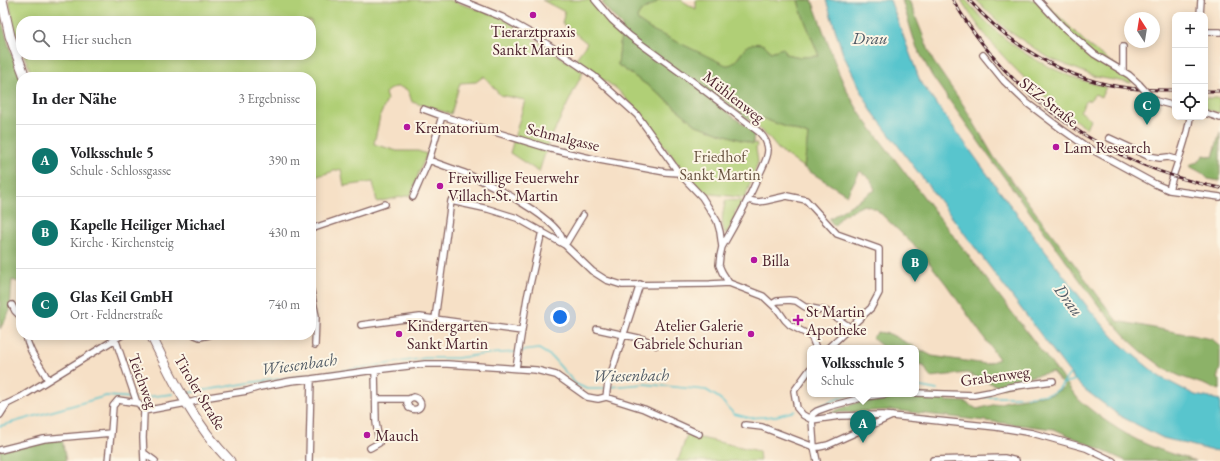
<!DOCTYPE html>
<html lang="de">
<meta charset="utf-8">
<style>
body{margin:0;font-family:"EB Garamond",serif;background:#f2f2f2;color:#202124}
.controls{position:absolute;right:12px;top:12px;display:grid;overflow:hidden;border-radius:8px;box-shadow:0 2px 10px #0003}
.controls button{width:36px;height:36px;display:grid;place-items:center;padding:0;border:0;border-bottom:1px solid #e0e0e0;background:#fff;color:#202124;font:20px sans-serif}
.compass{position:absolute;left:1124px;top:12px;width:36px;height:36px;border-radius:50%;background:#fff;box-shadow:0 2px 10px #0003;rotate:348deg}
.you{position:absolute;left:560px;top:317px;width:14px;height:14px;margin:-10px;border:3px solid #fff;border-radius:50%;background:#1a73e8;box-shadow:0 0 0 6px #1a73e833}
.badge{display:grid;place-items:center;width:26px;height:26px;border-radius:50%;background:#0f766e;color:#fff;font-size:13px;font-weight:700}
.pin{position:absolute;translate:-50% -33px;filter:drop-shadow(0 1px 2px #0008)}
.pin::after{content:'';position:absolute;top:21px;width:14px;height:12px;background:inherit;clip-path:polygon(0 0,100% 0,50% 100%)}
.popup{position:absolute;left:807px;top:345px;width:112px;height:52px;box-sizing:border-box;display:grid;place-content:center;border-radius:8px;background:#fff;filter:drop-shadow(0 1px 3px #0005);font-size:13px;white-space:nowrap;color:#757577}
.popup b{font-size:15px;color:#202124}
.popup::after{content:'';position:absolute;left:50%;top:100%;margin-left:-8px;border:8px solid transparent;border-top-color:#fff}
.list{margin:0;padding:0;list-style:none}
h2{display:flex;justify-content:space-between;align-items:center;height:52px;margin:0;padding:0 16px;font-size:17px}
h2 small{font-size:13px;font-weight:400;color:#757577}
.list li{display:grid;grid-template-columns:26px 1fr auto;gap:12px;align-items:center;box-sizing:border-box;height:72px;padding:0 16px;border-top:1px solid #e0e0e0}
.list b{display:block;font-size:15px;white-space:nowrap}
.list p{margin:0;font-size:13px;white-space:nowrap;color:#757577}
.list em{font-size:13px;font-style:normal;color:#757577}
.icon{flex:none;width:22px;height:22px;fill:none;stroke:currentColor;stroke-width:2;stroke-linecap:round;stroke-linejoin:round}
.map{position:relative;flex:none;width:1220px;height:461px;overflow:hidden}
.search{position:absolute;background:#fff;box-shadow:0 2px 10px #0003;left:16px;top:16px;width:300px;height:44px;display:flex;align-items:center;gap:10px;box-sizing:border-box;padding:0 14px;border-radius:16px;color:#757577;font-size:15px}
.panel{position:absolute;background:#fff;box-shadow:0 2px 10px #0003;left:16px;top:72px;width:300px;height:268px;border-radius:16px}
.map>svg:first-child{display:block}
</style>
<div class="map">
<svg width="1220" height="461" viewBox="0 0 1220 461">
<rect width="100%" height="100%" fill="#fcf5e5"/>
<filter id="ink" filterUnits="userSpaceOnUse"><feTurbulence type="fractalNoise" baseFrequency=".025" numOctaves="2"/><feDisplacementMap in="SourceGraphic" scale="8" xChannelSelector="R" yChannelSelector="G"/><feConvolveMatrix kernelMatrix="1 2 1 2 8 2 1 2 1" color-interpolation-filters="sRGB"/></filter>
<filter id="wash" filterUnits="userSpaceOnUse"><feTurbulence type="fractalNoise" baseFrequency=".012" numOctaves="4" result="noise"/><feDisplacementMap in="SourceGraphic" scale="16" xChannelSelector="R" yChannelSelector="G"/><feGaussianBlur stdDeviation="0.9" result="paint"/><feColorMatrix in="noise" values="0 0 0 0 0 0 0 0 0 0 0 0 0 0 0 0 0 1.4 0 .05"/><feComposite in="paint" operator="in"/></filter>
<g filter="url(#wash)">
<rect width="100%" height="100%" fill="#f6e0c6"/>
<path fill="#b0cf76" stroke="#7d7750" d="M9 0H449L501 17 583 72 548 144 539 172 510 153 525 100 500 95 484 76 476 82 460 83 451 114 412 102 408 90C398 86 394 85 385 93L387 100 380 116 374 144 397 151H418L427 154 419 172 411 195 377 202 373 182 344 186 341 169 311 178V77H33L24 55H311V21H21V46L14 27Z
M542 0H592L621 33 618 65 657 92 696 125 753 144 756 143 757 146 756 148 758 162 745 198 704 193 679 165 639 113 617 89 575 60 587 43 562 23 565 12Z
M658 0H681L696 9V0H798L801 11 819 56 801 57 784 54 785 50 770 52 747 46 733 64 726 66 649 29 638 21 637 18C641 9 647 8 656 3Z
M961 0H966C992 31 1024 57 1061 72 1076 79 1091 83 1106 87L1101 97 1095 94 1089 101 1087 100 1080 111 1091 119 1086 128C1036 93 993 52 961 0Z
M976 0H1043L1089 46 1133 78 1131 83 1096 77 1049 58 1007 30Z
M1205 98H1220V113L1205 109Z
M756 116 808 135 804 168 779 150 769 138 754 124Z
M726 200 742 201V203L739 209H737L734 213 736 215 727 233H725C720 224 723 210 726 200Z
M687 435 759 451 760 461H676L679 458Z"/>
<path fill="#8cb267" stroke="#6b6849" d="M604 0H658L656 3C647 8 641 9 637 18L638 21 650 29 726 65C742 66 740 39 761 44 766 45 768 48 770 52L783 48 785 50V54L801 57 819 56 801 11 798 0H812L838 71 847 91 861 115 1079 400C1103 420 1128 438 1158 449 1170 454 1184 457 1196 461H1126L1054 429 892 410 830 413C844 407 859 401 874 398 898 393 922 395 946 396V401L965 402 977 409 1012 400 1053 394 1065 386 1052 372 1033 376 1002 388 967 373 930 377 924 366 916 365V348H884L872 338 878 332 890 334 932 356 986 364 999 359 946 284 920 251 876 209 864 205 843 215 834 226 829 219 875 190 871 180 860 171 847 195 804 168 808 135 756 116 754 124 725 102 714 92 710 99 754 132 753 144 696 125 657 92 618 65 621 33 622 26 602 4Z
M902 0H909L933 61 964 106 994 157 1117 321 1212 339 1220 346V368L1217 379 1220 380V390L1182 377 1165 369 1141 351 1127 338 1102 310 993 162 932 76 916 46Z
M0 15 10 49 21 79V283L12 280 10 311 0 329Z
M1220 132V181L1208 179 1202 173 1191 167 1190 165 1191 164 1198 162 1204 155 1213 157Z
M44 439H62L66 461H0V451Z"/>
<path fill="#58c5cd" stroke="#51727c" d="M826 0H890L920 81 1001 193 1090 310 1119 343 1160 377 1195 395 1220 400V451L1210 450 1163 438 1120 416 1084 389 1075 380 871 110 843 54Z"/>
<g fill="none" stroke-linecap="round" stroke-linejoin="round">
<path stroke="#58c5cd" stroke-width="1.5" d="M521 351 539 349 552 357 566 373 576 384 587 389H599L605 388
M1062 384 1075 380
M916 386 937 390
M609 387 644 384 706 390 719 398 734 414 750 418 776 416 795 411
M188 393 255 382 341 371 425 358H457L485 354 517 352
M984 397C997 397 1047 398 1056 391 1061 388 1066 378 1070 374
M138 398 173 394
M817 407 850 394
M0 426 99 398 106 396 134 398"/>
</g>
</g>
<g filter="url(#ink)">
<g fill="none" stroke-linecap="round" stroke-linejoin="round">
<g stroke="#866361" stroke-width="8">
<path id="minor" d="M460 0 502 17 534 35 594 76 637 115 679 173 702 197 717 221 720 232 722 247 720 256 719 265 722 272 729 283 763 296 778 310 785 320 790 325 807 334 812 338 816 348
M595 0 612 20 630 36 692 81 759 132C764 137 768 142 768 150 768 158 763 166 760 173 749 199 736 223 722 247
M1038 0 1062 26 1094 54 1129 75 1139 84
M1200 15 1201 0
M1205 32H1220
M983 55 1004 81 1027 103 1060 128 1087 147 1155 184 1169 190 1220 197
M1123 72V47
M1149 95 1156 101 1175 106
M423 109 442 116 551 149 594 159 665 172 679 173
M1205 113 1220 118
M1109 138 1148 156 1160 158 1168 157 1178 160
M429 160C441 165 454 169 467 174 486 182 564 221 563 243
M1169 190C1175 166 1187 142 1190 117
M413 197 429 160 442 116
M748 200 758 202 765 201 787 196 806 200 837 234 879 249V293L871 308 828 348
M311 229 385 204
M565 245 583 215
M311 291 316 316 311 317
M772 304 777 301 789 300 796 301 805 307 826 311 850 327
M12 305 15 311 21 317
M435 319 451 201 488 209 517 218 565 245 592 271 606 280 622 285 710 284 729 283
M361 325 420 317 522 331
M597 329 643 339 656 345
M26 335C28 352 41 365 48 380
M114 335 136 400 144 411 143 438 144 461
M195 335 200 337 209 335
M315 345 316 316
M516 368 527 298 542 231
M810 369 794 391 797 408 803 415 812 420 840 416 882 415 996 427 1032 433 1086 448 1113 461
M916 393 974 395 990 392 1009 387 1053 381
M606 397 608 383 640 284
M376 399H409L413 397C426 400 421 414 409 408L407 403 409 399
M0 406 7 404 21 397 122 335
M144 411 192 402 209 397 247 391 260 387 291 381 311 379 375 370 425 364H447L536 370 556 375 587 397 598 399 606 397 644 409 699 434
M0 415 7 404
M810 419 813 414 817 411 831 406 865 397 887 394
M812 420 814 447 817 461
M745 425 762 427 814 447H819L828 445 892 416
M370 448 379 443 376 422 375 370
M0 450 44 439 111 433 113 406 118 400 138 403
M144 453 155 461
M933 460 1004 458 1016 461
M108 461 111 433
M309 461 311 379"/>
</g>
<g stroke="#866361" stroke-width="11">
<path id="primary" d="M2 0 10 36 25 77
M151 335C172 379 195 425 230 461"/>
</g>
<use href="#minor" stroke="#fff" stroke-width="5.5"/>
<use href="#primary" stroke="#fff" stroke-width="9"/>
<g stroke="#4a1f2b" stroke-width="3">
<path id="rail" d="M953 0C1010 99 1109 166 1220 188
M969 0C1010 46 1067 81 1129 88 1144 90 1160 90 1175 90
M1205 91H1220"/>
</g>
<use href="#rail" stroke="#fcf5e5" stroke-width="1.5" stroke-dasharray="4.5" stroke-linecap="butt"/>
<g stroke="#866361" stroke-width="8" stroke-linecap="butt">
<path id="minor-bridge" d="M1139 84 1149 95"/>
</g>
<use href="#minor-bridge" stroke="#fff" stroke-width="5.5"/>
</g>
</g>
<g fill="#b5179e" stroke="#fcf5e5" stroke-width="1.5">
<circle cx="533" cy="15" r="4"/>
<circle cx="407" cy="127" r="4"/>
<circle cx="1056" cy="147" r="4"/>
<circle cx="440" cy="186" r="4"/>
<circle cx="754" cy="260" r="4"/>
<path d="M796 314h4v4h4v4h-4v4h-4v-4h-4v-4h4z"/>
<circle cx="399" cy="334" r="4"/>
<circle cx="751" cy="334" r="4"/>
<circle cx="367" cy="435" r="4"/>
</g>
<g text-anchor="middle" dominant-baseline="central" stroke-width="4" stroke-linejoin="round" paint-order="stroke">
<g font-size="16" fill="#4a1f2b" stroke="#fcf5e5" text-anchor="start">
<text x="533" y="31" text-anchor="middle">Tierarztpraxis<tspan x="533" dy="18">Sankt Martin</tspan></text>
<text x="415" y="127">Krematorium</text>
<text x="1064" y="147">Lam Research</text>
<text x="448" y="177">Freiwillige Feuerwehr<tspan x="448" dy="18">Villach-St. Martin</tspan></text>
<text x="762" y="260">Billa</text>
<text x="806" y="311">St Martin<tspan x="806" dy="18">Apotheke</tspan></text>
<text x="407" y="325">Kindergarten<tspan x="407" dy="18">Sankt Martin</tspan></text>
<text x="743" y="325" text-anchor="end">Atelier Galerie<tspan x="743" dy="18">Gabriele Schurian</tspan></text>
<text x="375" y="435">Mauch</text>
</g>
<g font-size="16" fill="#4a1f2b" stroke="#fcf5e5">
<text transform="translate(734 97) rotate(38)">Mühlenweg</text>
<text transform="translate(1049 102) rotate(38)">SEZ-Straße</text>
<text transform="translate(563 137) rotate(14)">Schmalgasse</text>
<text transform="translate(995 376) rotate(-8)">Grabenweg</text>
<text transform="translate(143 381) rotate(70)">Teichweg</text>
<text transform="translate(200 392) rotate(59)">Tiroler Straße</text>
</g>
<g font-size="16" fill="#695442" stroke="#fcf5e5">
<text x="720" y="156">Friedhof<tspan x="720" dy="18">Sankt Martin</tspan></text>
</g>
<g font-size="17" font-style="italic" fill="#4f5964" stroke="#fcf5e5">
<text x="870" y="38">Drau</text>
<text transform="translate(1069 300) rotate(53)">Drau</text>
<text transform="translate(299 364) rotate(-8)">Wiesenbach</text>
<text transform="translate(631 375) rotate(-1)">Wiesenbach</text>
</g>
</g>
</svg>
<div class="controls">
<button>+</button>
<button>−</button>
<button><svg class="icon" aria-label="locate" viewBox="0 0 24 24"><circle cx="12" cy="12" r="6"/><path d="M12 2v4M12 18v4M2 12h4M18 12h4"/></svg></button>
</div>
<svg class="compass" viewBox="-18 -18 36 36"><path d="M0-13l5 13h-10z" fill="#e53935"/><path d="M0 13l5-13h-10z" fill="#757577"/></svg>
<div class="you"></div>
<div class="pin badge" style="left:863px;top:443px">A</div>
<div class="popup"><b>Volksschule 5</b>Schule</div>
<div class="pin badge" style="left:915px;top:282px">B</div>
<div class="pin badge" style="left:1147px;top:125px">C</div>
<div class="search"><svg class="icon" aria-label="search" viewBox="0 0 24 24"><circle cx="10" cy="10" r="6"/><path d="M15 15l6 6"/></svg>Hier suchen</div>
<section class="panel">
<h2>In der Nähe<small>3 Ergebnisse</small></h2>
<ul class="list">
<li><span class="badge">A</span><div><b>Volksschule 5</b><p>Schule · Schlossgasse</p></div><em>390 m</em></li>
<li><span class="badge">B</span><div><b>Kapelle Heiliger Michael</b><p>Kirche · Kirchensteig</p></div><em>430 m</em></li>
<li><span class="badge">C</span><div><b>Glas Keil GmbH</b><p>Ort · Feldnerstraße</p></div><em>740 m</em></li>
</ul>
</section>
</div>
